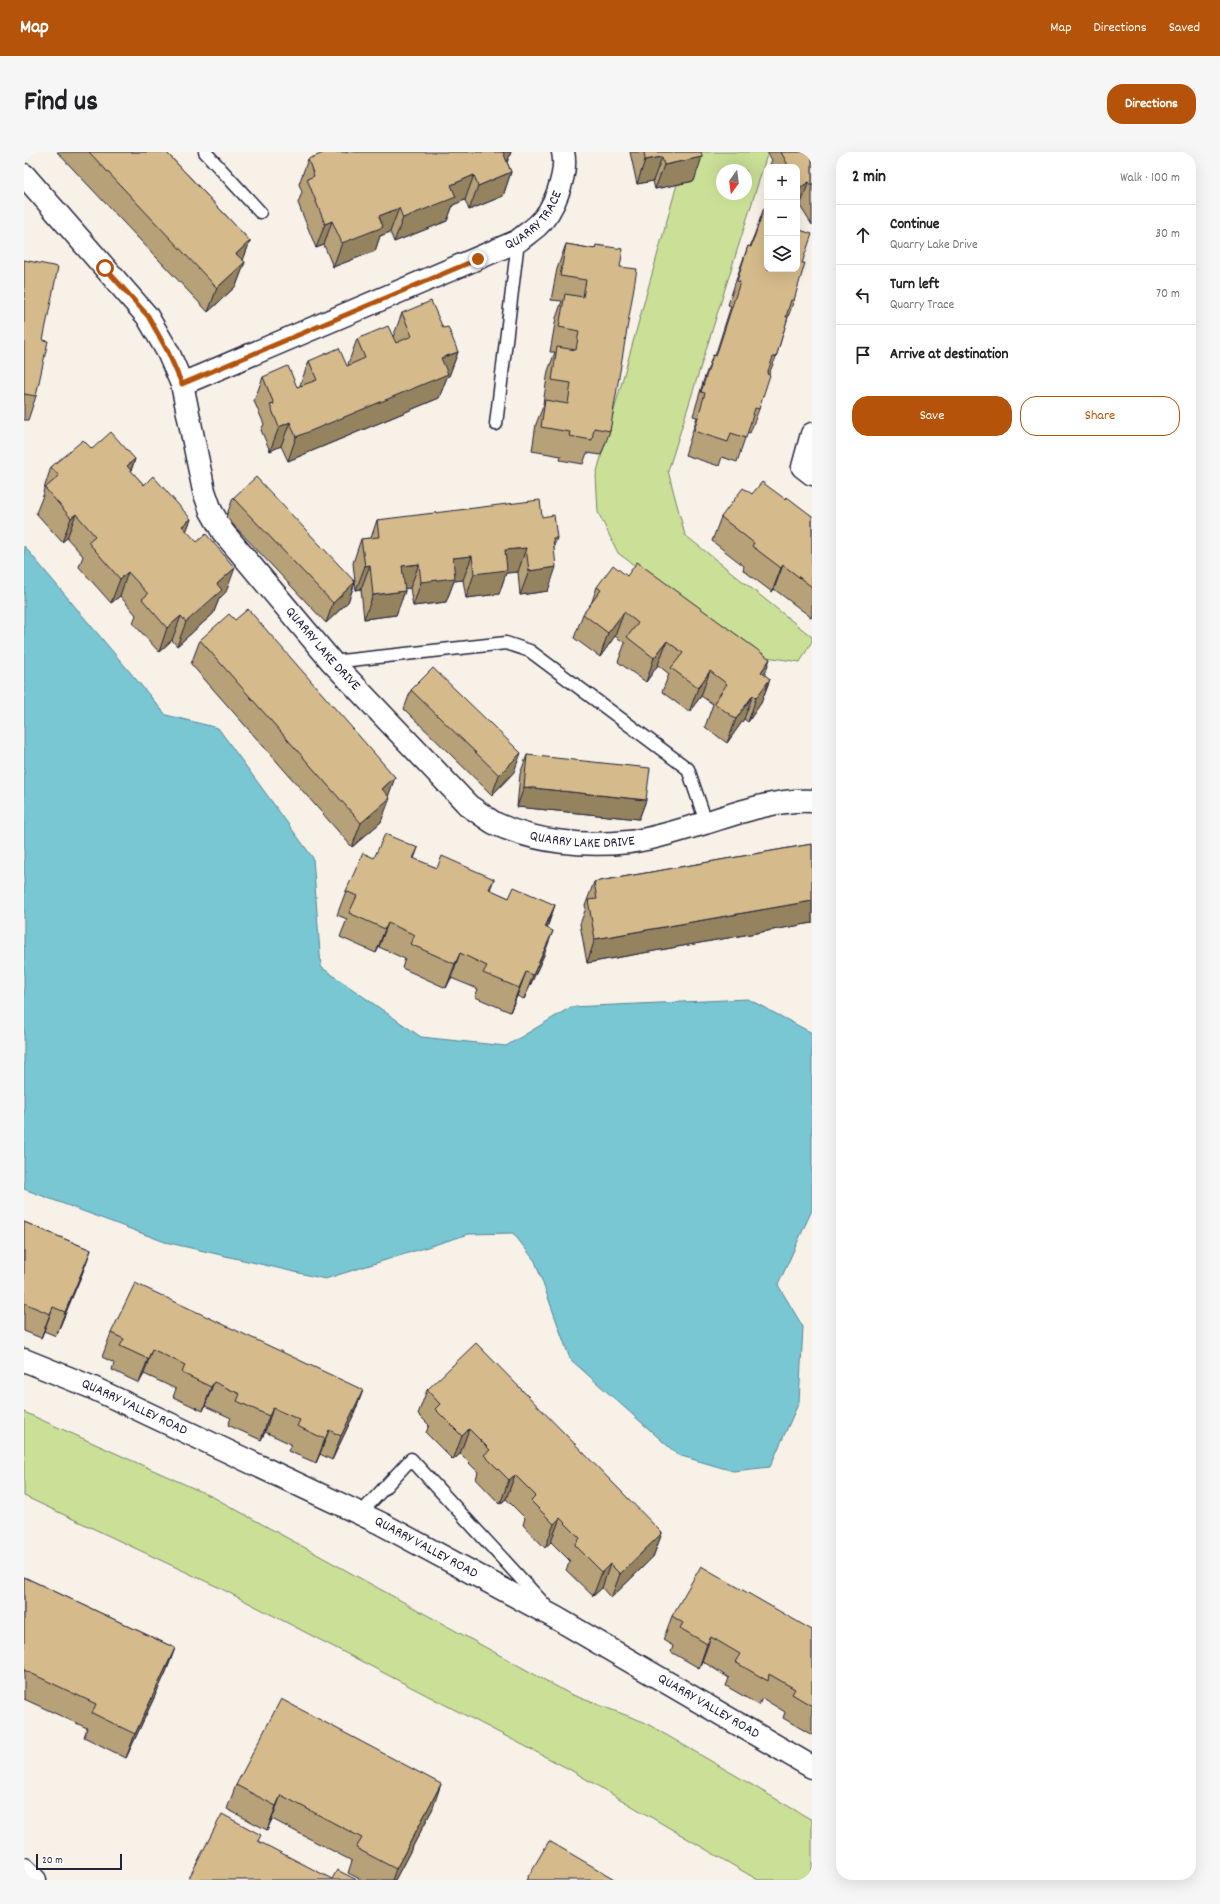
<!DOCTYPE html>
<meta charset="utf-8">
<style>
body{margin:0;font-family:Dekko,sans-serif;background:#f6f6f6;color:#202124}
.controls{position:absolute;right:12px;top:12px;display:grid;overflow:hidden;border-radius:8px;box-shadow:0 4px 16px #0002}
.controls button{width:36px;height:36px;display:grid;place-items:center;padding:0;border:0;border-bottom:1px solid #e0e0e0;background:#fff;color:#202124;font:20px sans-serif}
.compass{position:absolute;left:692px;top:12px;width:36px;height:36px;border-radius:50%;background:#fff;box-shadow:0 4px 16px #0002;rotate:194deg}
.scale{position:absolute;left:12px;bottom:10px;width:86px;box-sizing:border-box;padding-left:4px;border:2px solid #22223b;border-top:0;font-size:11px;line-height:14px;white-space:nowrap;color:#22223b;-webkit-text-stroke:3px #fff;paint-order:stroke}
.stop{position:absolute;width:12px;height:12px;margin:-9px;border:3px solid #b45309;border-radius:50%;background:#fff}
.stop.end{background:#b45309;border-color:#fff;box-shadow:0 1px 4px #0008}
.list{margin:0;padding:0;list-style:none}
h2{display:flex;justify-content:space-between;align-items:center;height:52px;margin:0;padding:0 16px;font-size:17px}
h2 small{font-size:13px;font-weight:400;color:#757577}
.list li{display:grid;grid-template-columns:26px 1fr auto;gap:12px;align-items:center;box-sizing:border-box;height:60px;padding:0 16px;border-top:1px solid #e0e0e0}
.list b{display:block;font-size:15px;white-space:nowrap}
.list p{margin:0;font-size:13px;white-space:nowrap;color:#757577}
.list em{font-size:13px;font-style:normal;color:#757577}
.actions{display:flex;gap:8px;padding:12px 16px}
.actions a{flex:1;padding:9px 0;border:1px solid #b45309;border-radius:16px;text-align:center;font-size:14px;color:#b45309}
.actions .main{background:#b45309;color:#fff}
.icon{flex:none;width:22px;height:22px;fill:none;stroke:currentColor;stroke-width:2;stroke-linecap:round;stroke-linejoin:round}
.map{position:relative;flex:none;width:788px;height:1728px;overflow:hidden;border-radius:16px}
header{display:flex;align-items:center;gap:24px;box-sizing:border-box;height:56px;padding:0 20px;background:#b45309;color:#fff}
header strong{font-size:19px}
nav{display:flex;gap:22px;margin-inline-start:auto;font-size:14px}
.intro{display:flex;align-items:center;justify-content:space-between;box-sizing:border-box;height:96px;padding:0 24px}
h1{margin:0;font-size:28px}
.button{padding:10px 18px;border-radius:16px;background:#b45309;color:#fff;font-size:14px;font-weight:700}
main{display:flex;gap:24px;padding:0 24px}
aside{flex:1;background:#fff;border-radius:16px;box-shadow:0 4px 16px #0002}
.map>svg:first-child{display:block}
</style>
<header>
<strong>Map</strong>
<nav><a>Map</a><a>Directions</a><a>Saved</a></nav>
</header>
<div class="intro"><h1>Find us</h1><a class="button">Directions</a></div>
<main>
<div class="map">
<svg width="788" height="1728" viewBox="0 0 788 1728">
<rect width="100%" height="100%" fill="#f7f1e8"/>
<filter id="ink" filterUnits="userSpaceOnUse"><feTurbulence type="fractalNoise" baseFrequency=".025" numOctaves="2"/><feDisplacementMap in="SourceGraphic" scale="8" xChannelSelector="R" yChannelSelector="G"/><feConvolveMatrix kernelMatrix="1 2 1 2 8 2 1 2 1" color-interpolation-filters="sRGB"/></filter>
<g filter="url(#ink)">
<path fill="#cae096" stroke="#768168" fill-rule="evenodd" d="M662 0H746L742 6 644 319 661 383 788 485V489L776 510 729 503 594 401 574 360 572 323ZM698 18H722V42H698Z
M0 1260 189 1345 546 1542 620 1570 788 1668V1728H734L545 1617 196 1436 0 1344Z"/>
<path fill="#78c7d3" stroke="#568596" d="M0 394 142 563 194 576 289 706 297 815 397 885 482 894 547 855 724 847 788 881V1058L754 1133 779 1175 775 1250 746 1315 709 1319 654 1303 546 1207 511 1109 489 1081 445 1082 301 1127 141 1090 0 1037Z"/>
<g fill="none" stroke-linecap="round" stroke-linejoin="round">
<g stroke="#22223b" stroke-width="15">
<path id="lane" d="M181 0 236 60
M472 272 494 89
M308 510 482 491 506 499 664 617 682 670
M336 1362 387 1307 522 1454"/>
</g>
<g stroke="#22223b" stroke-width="25">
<g id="street">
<path id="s1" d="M0 23 123 164 144 200 158 232 180 339 187 359 199 380 308 510 445 654C453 659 462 666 470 671 510 690 561 695 605 690 631 687 656 678 681 671 716 660 751 647 788 649"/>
<path id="s2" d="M158 232 494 89C500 84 507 79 513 74 530 59 544 22 539 0"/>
<path d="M788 282 779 315 788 322"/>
<path id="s3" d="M0 1208 67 1235 356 1371 534 1467 788 1615"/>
<path d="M0 1717 11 1728"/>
</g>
</g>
<use href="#lane" stroke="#fff" stroke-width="12"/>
<use href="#street" stroke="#fff" stroke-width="22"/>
</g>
<path fill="#b7a178" stroke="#22223b" d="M33 0H142L226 89 219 108 221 110 212 134 184 160Z
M487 0 483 10 487 20 479 44 445 58 441 48 429 53 423 69 370 90 366 80 356 84 351 99 309 115 300 93 292 96 274 51 278 40 275 32 284 7Z
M606 0H677L670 29 631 37 629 29 613 32Z
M743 0H788V73L776 54 773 56V15H745L748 8Z
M740 56 778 111 770 148 764 165 752 205 745 222 735 257 726 281 723 280 713 310 698 305 695 314 661 303 673 265 669 264 680 227 689 203 691 204 707 154 704 153 715 119 724 94 726 95Z
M542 92 571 97 572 93 596 115 586 279 577 303 563 301 559 312 536 308 537 304 508 299 512 272 520 252H519L524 219 531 200H526L532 166 538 149 527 148 533 117Z
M0 108 19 188 12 244 4 268H0Z
M378 161 419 176 434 200 425 224 423 225 415 246 264 309 257 294 246 299 237 278 240 272 230 249 239 225 273 235 276 234V233L285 209 323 214 325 213 324 212 333 187 369 185Z
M68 297 111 307 107 319 120 333 167 367 162 379 202 440 195 447 189 462 153 494 148 488 135 500 109 471 112 463 96 444 87 451 55 415 59 404 43 386 38 390 12 361 20 341 19 340 27 315Z
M728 342 761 347 788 364V466L750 437 748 440 719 418 720 414 688 389 697 365Z
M209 346 331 430 329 411 337 387 347 386 353 368 518 365 530 395 524 439 496 443 494 420 482 421 475 442 442 446 439 428 430 429 422 450 389 454 386 436H380L381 439 372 463 340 467 337 437 332 438 331 431 324 450 302 471 202 365Z
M573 435 740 523 746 527 737 551 724 570 720 567 703 591 681 575 689 552 677 544 665 560 638 540 645 522 634 513 622 530 594 510 601 491 591 484 576 505 550 486 559 462 567 452Z
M211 468 371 625 364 644 357 670 328 695 167 512 176 488Z
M387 538 490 620 468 643 380 557Z
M503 603 622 648 615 667 493 655 496 622Z
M788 692V771L563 811 556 772 562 756 561 754 570 730Z
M394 696 390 707 413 716 470 727 466 738 485 746 531 753 523 776 520 803 500 847 493 844 486 860 451 845 454 837 427 826 422 836 378 816 381 807 355 795 352 801 316 785 323 767 313 763 322 739 350 706Z
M0 1070 67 1098 58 1122 32 1184 20 1179 17 1186 0 1179Z
M87 1181 339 1238 330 1262 308 1308 296 1302 292 1311 264 1299 267 1292 241 1280 237 1288 204 1273 207 1266 181 1254 179 1259 149 1245 152 1237 120 1222 115 1231 88 1218 90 1211 78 1205Z
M403 1238 638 1381 629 1405 587 1446 578 1436 569 1444 542 1418 546 1409 527 1390 521 1396 499 1373 501 1366 482 1347 476 1352 452 1327 454 1320 436 1302 429 1308 402 1281 405 1273 394 1262Z
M0 1425 151 1496 142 1520 102 1606 60 1585 63 1576 0 1547Z
M648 1464 788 1478V1583L759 1566 761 1560 738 1546 735 1553 702 1534 705 1526 678 1509 675 1516 647 1500 649 1494 639 1488Z
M212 1633 409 1656 371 1728H338L324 1721 328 1709 248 1667 243 1678 203 1657Z"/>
<path fill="#958361" stroke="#22223b" d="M476 0H487L481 16Z
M638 5 629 29 613 32 621 8Z
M678 5 670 29 631 37 640 13Z
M487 20 479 44 445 58 454 34Z
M450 23 441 48 429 53 423 69 370 90 379 66 427 33Z
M785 30 776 54 773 56V46L777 35Z
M375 56 366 80 356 84 351 99 309 115 318 91 355 64Z
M308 69 300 93 292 96 301 72Z
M226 89 217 114 212 102Z
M221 110 212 134 184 160 193 136Z
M434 200 425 224 423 225 415 246 264 309 272 285 417 206Z
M266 270 257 294 246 299 255 275Z
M111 307 102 331 103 314Z
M52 362 43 386 38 390 47 366Z
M167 367 158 391V374Z
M529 386H533L524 410Z
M502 396 494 420 482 421 475 442 442 446 450 422 481 398Z
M448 404 439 428 430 429 422 450 389 454 397 430 429 406Z
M395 412 386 436 369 438 378 414Z
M346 413 337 437 332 438 341 414Z
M759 413 750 437 748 440 757 416Z
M532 415 524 439 496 443 505 419Z
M211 416 202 440 195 447 189 462 153 494 162 470 193 432Z
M104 420 96 444 87 451 96 427Z
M331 430 324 450 302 471 309 451Z
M381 439 372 463 340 467 349 443Z
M600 460 591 484 576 505 584 481Z
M157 464 148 488 135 500 143 476Z
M643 489 634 513 622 530 630 506Z
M746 507 738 531 737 520Z
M686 519 677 544 665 560 674 536Z
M746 527 737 551 724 570 732 546Z
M729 543 720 567 703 591 712 567Z
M497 601 490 620 468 643 475 623Z
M371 625 363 648 366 646 357 670 328 695 337 671 358 637Z
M500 635 622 648 615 667 493 655Z
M788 749V771L563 811 571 787Z
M531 753 522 778 521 775Z
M364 771 355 795 352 801 361 777Z
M529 779 520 803 500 847 509 823Z
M436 801 427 826 422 836 431 812Z
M502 820 493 844 486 860 495 836Z
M67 1098 58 1122 32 1184 41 1160Z
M29 1155 20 1179 17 1186 26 1162Z
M128 1197 120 1222 115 1231 124 1207Z
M190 1230 181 1254 179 1259 187 1235Z
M339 1238 330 1262 308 1308 317 1284Z
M249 1256 241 1280 237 1288 245 1264Z
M445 1277 436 1302 429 1308 438 1284Z
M305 1278 296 1302 292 1311 301 1287Z
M491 1323 482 1347 476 1352 485 1328Z
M536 1366 527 1390 521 1396 530 1372Z
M638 1381 629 1405 587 1446 596 1422Z
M586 1412 578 1436 569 1444 578 1420Z
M687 1485 678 1509 675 1516 683 1492Z
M151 1496 142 1520 102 1606 111 1582Z
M417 1632 409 1656 371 1728H368L372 1717Z
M257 1643 248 1667 243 1678 252 1654Z"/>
<path fill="#d5bb8b" stroke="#22223b" d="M65 0H142L226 89 212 102 221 110 193 136Z
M302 0H322V1L324 0H479L487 20 454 34 450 23 427 33 432 45 379 66 375 56 355 64 359 75 318 91 308 69 301 72 283 27 290 24 284 7Z
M620 0H677L678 5 640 13 638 5 621 8Z
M757 0H788V34L785 30 777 35 773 28V15H765Z
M740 56 743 57V117H773V77L788 82 778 111H781L770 148H767L762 165H764L752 205H749L743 222 746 223 735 257 731 256 722 286 707 281 704 290 670 279 681 241 677 240 689 203 692 204 716 130 713 129 724 94 727 95Z
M773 66 775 67 773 73Z
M542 92 571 97 572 93 599 97 596 115 613 117 586 279 570 276 568 288 545 284 546 280 517 275 521 248 544 252 547 231 528 228 533 195 552 198 555 179 535 175 541 142 559 145 562 128 536 124Z
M0 108 34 115 19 188 24 189 12 244 0 242Z
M407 149 419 176 424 175 434 200 417 206 424 222 272 285 266 270 255 275 246 253 250 252 239 225 264 214 273 235 293 228 285 209 315 196 323 214 341 206 333 187 364 174 372 191 388 184 378 161Z
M87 280 111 307 103 314 120 333 129 324 167 367 158 374 173 390 182 382 211 416 193 432 198 438 162 470 157 464 143 476 118 447 124 442 104 420 96 427 64 390 71 384 52 362 47 366 21 336 35 324 27 315 59 288 68 297Z
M232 325 331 430 309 451 209 346Z
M738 330 761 347 763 345 788 364V435L759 413 757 416 728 394 730 391 697 365 719 336 728 342Z
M516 348 518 365 530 363 533 386H529L532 415 505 419 502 396 481 398 483 418 450 422 448 404 429 406 431 426 397 430 395 412 378 414 381 439 349 443 346 413 341 414 337 387 355 385 353 368Z
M613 410 746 507 737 520 746 527 732 546 729 543 712 567 690 551 703 532 686 519 674 536 647 516 659 501 643 489 630 506 603 485 614 471 600 460 584 481 559 462 577 438 573 435 589 413 603 424Z
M224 457 371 625 358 637 366 646 337 671 176 488 205 462 211 468Z
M409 516 497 601 475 623 387 538Z
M503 603 626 616 622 648 500 635Z
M361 682 394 696 389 706 413 716 418 704 470 727 465 737 485 746 490 735 531 753 521 775 529 779 509 823 502 820 495 836 459 821 463 814 436 801 431 812 386 792 391 783 364 771 361 777 325 761 333 744 322 739 339 701 350 706Z
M788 692V749L571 787 564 748 573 747 570 730Z
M0 1070 67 1098 41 1160 29 1155 26 1162 0 1151Z
M111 1131 339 1238 317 1284 305 1278 301 1287 273 1274 276 1268 249 1256 245 1264 213 1249 216 1242 190 1230 187 1235 158 1221 161 1213 128 1197 124 1207 96 1194 100 1187 87 1181Z
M452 1191 638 1381 596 1422 586 1412 578 1420 551 1393 556 1386 536 1366 530 1372 507 1349 512 1344 491 1323 485 1328 460 1303 466 1298 445 1277 438 1284 411 1257 416 1252 403 1238Z
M677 1414 788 1478V1554L768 1542 771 1537 745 1522 744 1529 711 1510 716 1502 687 1485 683 1492 656 1476 659 1471 648 1464Z
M0 1425 151 1496 111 1582 68 1561 72 1552 0 1518Z
M257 1547 417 1632 372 1717 332 1696 338 1686 257 1643 252 1654 212 1633Z
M198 1662 237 1683 234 1689 308 1727 313 1718 333 1728H164Z
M525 1689 592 1728H502Z"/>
</g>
<g fill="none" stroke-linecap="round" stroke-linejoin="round" filter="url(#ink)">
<path stroke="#b45309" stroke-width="5" d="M81 116 124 164 144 200 158 232 454 107"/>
</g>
<g text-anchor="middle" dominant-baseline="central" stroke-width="3" stroke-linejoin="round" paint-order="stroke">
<g font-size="14" fill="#22223b" stroke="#fff">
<text stroke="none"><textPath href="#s2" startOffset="391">QUARRY TRACE</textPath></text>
<text stroke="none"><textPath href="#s1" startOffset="572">QUARRY LAKE DRIVE</textPath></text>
<text stroke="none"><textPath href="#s1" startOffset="908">QUARRY LAKE DRIVE</textPath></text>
<text stroke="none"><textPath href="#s3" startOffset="120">QUARRY VALLEY ROAD</textPath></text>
<text stroke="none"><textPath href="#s3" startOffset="444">QUARRY VALLEY ROAD</textPath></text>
<text stroke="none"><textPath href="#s3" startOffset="768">QUARRY VALLEY ROAD</textPath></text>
</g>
</g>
</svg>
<div class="controls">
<button>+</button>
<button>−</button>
<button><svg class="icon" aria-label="layers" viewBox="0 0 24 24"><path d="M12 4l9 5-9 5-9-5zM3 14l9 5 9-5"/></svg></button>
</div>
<svg class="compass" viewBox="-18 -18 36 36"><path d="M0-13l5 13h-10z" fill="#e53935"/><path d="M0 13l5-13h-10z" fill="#757577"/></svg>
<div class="scale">20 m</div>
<div class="stop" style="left:81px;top:116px"></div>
<div class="stop end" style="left:454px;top:107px"></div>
</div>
<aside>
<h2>2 min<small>Walk · 100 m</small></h2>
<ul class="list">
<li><svg class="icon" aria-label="ahead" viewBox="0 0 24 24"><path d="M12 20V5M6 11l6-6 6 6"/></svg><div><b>Continue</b><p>Quarry Lake Drive</p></div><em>30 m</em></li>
<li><svg class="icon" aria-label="left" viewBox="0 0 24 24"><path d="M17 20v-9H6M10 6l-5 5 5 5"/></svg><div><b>Turn left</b><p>Quarry Trace</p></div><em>70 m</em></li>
<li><svg class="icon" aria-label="arrive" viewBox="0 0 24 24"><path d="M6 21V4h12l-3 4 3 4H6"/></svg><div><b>Arrive at destination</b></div></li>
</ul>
<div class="actions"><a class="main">Save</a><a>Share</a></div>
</aside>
</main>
